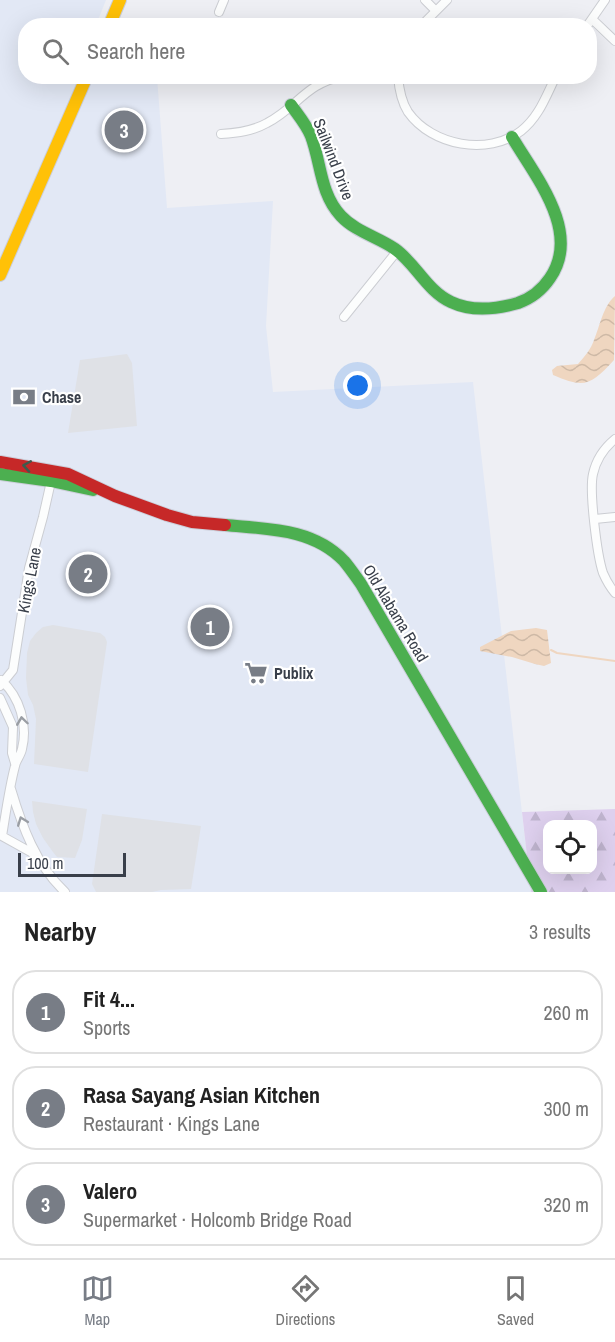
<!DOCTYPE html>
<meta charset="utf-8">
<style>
body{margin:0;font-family:"Archivo Narrow",sans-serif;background:#f2f2f2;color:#222}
.controls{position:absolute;right:18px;bottom:18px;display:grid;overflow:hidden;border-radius:12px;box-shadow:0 6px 24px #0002}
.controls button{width:54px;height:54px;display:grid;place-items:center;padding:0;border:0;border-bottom:2px solid #e0e0e0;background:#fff;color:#222;font:30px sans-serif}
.scale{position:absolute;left:18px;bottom:15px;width:108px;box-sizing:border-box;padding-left:6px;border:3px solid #393f4a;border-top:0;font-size:16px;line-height:21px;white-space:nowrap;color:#393f4a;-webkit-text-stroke:4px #fff;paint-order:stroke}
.you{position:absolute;left:358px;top:386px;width:21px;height:21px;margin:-15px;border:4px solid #fff;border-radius:50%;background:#1a73e8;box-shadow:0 0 0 9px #1a73e833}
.badge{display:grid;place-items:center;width:39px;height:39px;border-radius:50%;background:#787d86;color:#fff;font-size:20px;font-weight:700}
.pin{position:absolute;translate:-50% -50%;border:3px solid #fff;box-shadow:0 2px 6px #0006}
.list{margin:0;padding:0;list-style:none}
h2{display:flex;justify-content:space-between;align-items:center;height:78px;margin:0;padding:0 24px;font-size:26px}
h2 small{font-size:20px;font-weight:400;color:#767676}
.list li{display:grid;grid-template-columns:39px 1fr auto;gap:18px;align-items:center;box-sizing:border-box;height:84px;margin:0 12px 12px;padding:0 12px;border:2px solid #e0e0e0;border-radius:24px}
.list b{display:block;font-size:22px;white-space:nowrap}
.list p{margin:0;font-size:20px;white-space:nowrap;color:#767676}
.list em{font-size:20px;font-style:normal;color:#767676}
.icon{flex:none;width:33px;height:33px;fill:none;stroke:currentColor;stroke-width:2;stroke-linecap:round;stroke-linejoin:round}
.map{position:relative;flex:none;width:615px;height:892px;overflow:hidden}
.search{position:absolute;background:#fff;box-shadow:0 6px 24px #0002;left:18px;right:18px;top:18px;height:66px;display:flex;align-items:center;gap:15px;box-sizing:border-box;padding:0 21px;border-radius:24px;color:#767676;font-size:22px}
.sheet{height:366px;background:#fff}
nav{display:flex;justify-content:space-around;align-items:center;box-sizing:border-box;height:84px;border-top:2px solid #e0e0e0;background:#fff;font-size:16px;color:#767676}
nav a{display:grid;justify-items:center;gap:3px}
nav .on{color:#787d86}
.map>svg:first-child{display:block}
</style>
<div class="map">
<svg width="615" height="892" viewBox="0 0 615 892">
<defs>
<pattern id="forest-firs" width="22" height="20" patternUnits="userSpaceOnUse" patternTransform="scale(1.5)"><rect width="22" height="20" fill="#ded0ee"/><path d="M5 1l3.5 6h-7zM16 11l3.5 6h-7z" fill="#bfb4ce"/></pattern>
<pattern id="water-waves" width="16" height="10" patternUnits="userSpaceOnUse" patternTransform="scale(1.5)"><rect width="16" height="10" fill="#efd6c0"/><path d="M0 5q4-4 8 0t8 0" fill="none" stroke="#ceb9a6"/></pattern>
</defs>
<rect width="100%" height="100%" fill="#eeeff4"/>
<path fill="#e2e8f5" d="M0 0H106L96 25 26 26V76L157 77 167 208 273 201 266 326 273 392 473 382 531 892H0Z"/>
<path fill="url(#forest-firs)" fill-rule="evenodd" d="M615 809V892H531L522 812ZM548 824H592V870H548Z"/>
<path fill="#dfe1e6" d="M127 354 132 363 137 426 68 433 80 360Z
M53 625 100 633 105 637 107 642 88 772 34 764 36 719 33 705 28 695 26 678 27 653 30 641 36 633 43 627Z
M32 801 87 809 82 840 75 858 57 857 53 852 43 838 36 824 33 812Z
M102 814 201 826 191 889 161 890 152 892H96L92 884Z"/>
<path fill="url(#water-waves)" d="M615 296 614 360C591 385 585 389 553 375L552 370 557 366 578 364C585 356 591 349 594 340 600 326 603 306 615 296Z
M536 628 547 630 551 663 544 666 535 664 512 657 480 651V647L511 631Z"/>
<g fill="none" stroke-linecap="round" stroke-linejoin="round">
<path stroke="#efd6c0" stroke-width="2" d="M551 650 557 653 615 661"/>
<g stroke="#cbcdd2" stroke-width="10">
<path id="street" d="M425 0 436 11
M219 12 224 0
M592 19 615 41
M421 26 447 0
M587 26 605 0
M398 76C399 89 401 101 408 112 432 146 488 156 521 131 539 117 546 96 556 76
M221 134C238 133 253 131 267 123 298 107 305 83 344 76
M344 317 398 250
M615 439C604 448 596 460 593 474 589 491 597 555 603 573 606 580 610 587 615 593
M595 519 615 517
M1 680C20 697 28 725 22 749 21 755 16 760 15 766 9 789 6 812 2 836
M0 686 13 670 29 568 43 517 52 477
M0 698 13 727 12 753 15 763
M11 789C22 826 36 865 65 892
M0 835 36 855"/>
</g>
<g stroke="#cbced9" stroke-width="14">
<path id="fast" d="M291 105C298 115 306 124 311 136 321 162 320 194 341 216 356 232 378 237 395 249 416 264 427 291 451 302 472 312 497 309 518 303 532 298 542 290 550 278 582 232 535 176 512 137
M0 474 51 481 93 490
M225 525C266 529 313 528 344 561 350 568 356 577 361 584L541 892"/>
</g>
<g stroke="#cbced9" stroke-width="14">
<path id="slow" d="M109 26 120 0
M0 275 87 76"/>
</g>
<g stroke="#cbced9" stroke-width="14">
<path id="jam" d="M0 462 68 474 115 496 167 515 192 522 225 525"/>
</g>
<use href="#street" stroke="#fcfdfd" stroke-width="8"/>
<use href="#fast" stroke="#4caf50" stroke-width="12"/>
<use href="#slow" stroke="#ffc107" stroke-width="12"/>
<use href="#jam" stroke="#c62828" stroke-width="12"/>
</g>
<defs><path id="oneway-chevron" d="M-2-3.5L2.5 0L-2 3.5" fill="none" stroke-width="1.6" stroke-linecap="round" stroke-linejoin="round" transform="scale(1.5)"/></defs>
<use stroke="#3e5b4c" href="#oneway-chevron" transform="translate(27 466) rotate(-171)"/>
<g stroke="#9a9ea4">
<use href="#oneway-chevron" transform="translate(22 721) rotate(-98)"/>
<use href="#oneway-chevron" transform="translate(22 821) rotate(-111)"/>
</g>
<defs>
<g id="bank-bare" transform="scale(1.8)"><path d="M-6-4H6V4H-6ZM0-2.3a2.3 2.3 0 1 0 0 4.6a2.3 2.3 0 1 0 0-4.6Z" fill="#787d86" stroke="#fff" stroke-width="2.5" paint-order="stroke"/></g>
<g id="supermarket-bare" transform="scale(1.8)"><path d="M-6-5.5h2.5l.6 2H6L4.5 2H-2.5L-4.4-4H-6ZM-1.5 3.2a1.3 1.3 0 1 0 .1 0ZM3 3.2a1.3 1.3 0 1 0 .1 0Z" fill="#787d86" stroke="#fff" stroke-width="2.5" paint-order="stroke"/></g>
</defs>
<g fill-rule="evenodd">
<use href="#bank-bare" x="24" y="397"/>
<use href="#supermarket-bare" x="256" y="673"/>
</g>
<g text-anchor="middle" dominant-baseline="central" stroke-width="4.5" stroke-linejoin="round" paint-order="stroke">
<g font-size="16" fill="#393f4a" stroke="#fff">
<text transform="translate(334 159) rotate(69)">Sailwind Drive</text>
<text transform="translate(29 580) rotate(-79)">Kings Lane</text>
<text transform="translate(396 613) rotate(59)">Old Alabama Road</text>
</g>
<g font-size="16" font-weight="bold" fill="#393f4a" stroke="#fff" text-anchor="start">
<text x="42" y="397">Chase</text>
<text x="274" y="673">Publix</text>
</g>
</g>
</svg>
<div class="controls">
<button><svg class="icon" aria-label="locate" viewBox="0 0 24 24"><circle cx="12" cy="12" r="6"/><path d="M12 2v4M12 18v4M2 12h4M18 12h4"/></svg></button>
</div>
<div class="scale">100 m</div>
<div class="you"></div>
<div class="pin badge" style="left:210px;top:627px">1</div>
<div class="pin badge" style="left:88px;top:574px">2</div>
<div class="pin badge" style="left:124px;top:130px">3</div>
<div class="search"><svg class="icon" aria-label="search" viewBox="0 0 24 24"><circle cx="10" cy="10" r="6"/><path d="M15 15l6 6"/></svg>Search here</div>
</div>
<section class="sheet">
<h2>Nearby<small>3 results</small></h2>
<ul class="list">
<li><span class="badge">1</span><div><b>Fit 4...</b><p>Sports</p></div><em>260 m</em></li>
<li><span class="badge">2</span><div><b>Rasa Sayang Asian Kitchen</b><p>Restaurant · Kings Lane</p></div><em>300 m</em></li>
<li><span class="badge">3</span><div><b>Valero</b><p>Supermarket · Holcomb Bridge Road</p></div><em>320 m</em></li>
</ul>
</section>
<nav>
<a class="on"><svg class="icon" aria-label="map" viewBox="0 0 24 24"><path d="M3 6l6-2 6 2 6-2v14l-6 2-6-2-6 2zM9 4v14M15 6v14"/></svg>Map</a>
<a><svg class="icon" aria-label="directions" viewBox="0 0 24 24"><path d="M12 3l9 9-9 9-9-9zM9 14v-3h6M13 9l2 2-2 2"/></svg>Directions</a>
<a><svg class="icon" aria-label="saved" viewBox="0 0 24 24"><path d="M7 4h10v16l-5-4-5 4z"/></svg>Saved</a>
</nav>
